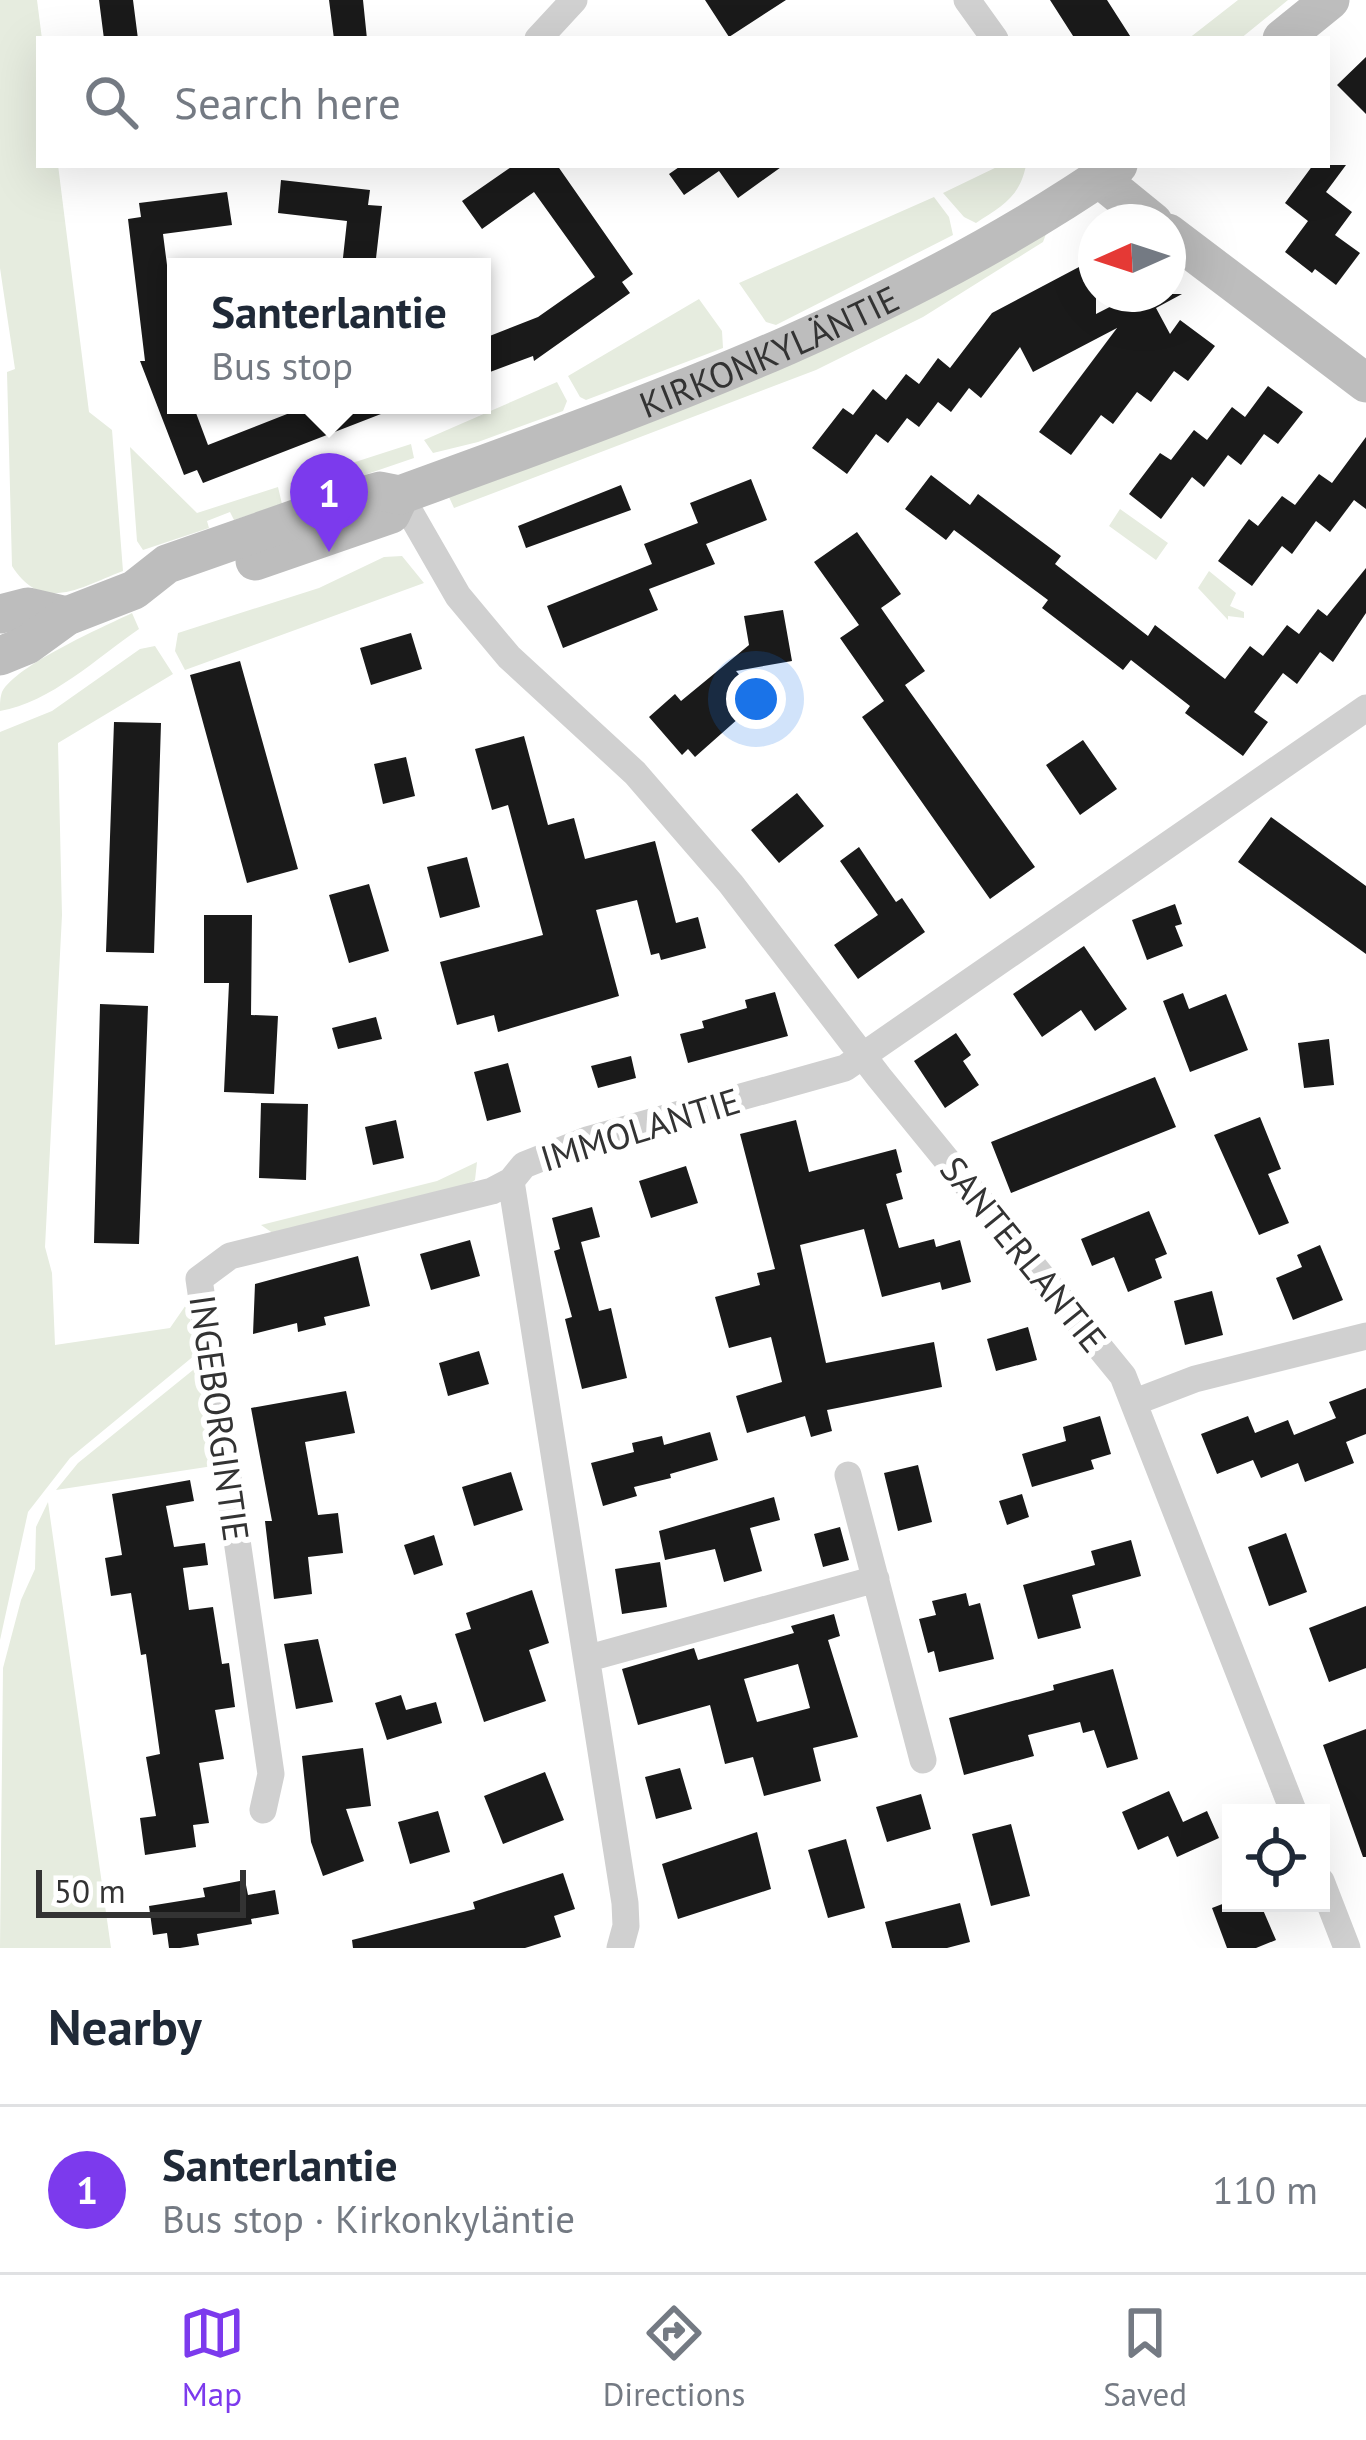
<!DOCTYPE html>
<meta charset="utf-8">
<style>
body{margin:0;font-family:"PT Sans",sans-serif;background:#f6f6f7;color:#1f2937}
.controls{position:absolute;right:36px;bottom:36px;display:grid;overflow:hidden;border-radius:0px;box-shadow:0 12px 48px #0002}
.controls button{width:108px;height:108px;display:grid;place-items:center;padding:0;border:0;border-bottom:3px solid #e0e1e3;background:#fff;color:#1f2937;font:60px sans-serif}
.compass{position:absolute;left:1078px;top:204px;width:108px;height:108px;border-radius:50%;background:#fff;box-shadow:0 12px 48px #0002;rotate:267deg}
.scale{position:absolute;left:36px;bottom:30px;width:210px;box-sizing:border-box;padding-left:12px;border:6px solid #333;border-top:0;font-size:33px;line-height:42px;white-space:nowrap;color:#333;-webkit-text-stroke:9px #fff;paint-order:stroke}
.you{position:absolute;left:756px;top:699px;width:42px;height:42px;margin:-30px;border:9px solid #fff;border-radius:50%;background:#1a73e8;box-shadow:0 0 0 18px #1a73e833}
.badge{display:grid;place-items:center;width:78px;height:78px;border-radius:50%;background:#7c3aed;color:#fff;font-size:39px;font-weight:700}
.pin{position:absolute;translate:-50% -99px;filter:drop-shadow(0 3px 6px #0008)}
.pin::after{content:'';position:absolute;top:63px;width:42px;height:36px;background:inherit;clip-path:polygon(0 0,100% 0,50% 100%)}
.popup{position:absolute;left:167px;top:258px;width:324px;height:156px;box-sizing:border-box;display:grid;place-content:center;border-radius:0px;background:#fff;filter:drop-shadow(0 3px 9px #0005);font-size:39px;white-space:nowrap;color:#747a83}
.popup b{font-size:45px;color:#1f2937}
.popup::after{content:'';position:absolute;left:50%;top:100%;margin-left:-24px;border:24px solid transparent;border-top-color:#fff}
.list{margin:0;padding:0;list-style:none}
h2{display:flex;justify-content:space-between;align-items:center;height:156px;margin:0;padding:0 48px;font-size:51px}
h2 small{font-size:39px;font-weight:400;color:#747a83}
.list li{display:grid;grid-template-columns:78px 1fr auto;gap:36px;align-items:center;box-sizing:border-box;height:168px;padding:0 48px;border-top:3px solid #e0e1e3}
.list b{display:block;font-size:45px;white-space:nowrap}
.list p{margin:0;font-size:39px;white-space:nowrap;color:#747a83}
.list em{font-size:39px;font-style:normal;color:#747a83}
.icon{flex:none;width:66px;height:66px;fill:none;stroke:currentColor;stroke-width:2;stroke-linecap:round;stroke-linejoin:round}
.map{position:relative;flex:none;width:1366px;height:1948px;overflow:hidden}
.search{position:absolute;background:#fff;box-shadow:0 12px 48px #0002;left:36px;right:36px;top:36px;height:132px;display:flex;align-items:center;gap:30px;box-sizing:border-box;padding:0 42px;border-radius:0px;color:#747a83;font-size:45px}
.sheet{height:324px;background:#fff}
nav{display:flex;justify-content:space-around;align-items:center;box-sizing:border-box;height:168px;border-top:3px solid #e0e1e3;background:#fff;font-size:33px;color:#747a83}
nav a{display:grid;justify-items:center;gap:6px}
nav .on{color:#7c3aed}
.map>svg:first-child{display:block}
</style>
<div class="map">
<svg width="1366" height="1948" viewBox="0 0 1366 1948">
<rect width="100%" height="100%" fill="#fff"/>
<path fill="#e6ecdf" d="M0 0H37L42 39H39V165H58L89 412 112 430 123 571C81 587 42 614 12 566L7 372 15 369 0 268Z
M1238 0H1288L1240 39H1188Z
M1001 165H1026C1020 197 1002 206 976 223L964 217 943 193Z
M934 197 949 217 953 235 776 325 766 322 739 283Z
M1046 234 1043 242 923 317 816 370 454 508 449 497Z
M699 299 722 331 723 348 586 400 580 397 568 376Z
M557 382 567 401 563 411 478 442 433 453 424 440Z
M411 444 414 458 297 498 290 483Z
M130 447 197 513 278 487 282 504 234 520 230 512 207 521 209 528 143 550 137 541Z
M1120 509 1168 543 1156 560 1109 526Z
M402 556 424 583 185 670 175 651 178 633 319 588 384 557Z
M1209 571 1236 593 1230 606 1244 612V618L1228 616V620L1198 588Z
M132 613 139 629C98 657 50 703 0 711 0 703 0 698 2 692 16 665 103 627 132 613Z
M155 646 173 674 58 743 62 915 45 1247 52 1273 55 1345 170 1328 188 1302 195 1355 70 1458 28 1512 0 1640V732L52 711 140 649Z
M477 1162 475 1180 461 1190 277 1236 261 1225 437 1181Z
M198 1366 213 1466 56 1490 78 1463Z
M48 1502 111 1948H0L3 1668 21 1600 35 1569 36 1527Z"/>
<path fill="#1a1a1a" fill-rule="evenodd" d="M99 0H133L138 39H104Z
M329 0H363L367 39H334Z
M705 0H786L729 37Z
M1050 0H1107L1132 39H1075Z
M1366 57V114L1337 85Z
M514 165H557L633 274 622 282 630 293 534 361 533 356 482 375V339L538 317 595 277 534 192 482 229 462 201Z
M682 165H784L738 198 719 171 684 195 669 174Z
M1313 165H1346L1326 192 1352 212 1335 235 1360 253 1336 285 1315 269 1312 273 1285 252 1308 221 1285 203Z
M281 180 370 190 368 205 382 206 375 267H342L347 221 278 213Z
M227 192 232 225 163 234 176 335V405H193L208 445 310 405 399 407 203 483 197 470 184 475 140 361H145L128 219 141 217 139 203Z
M1096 258V314L1135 294H1182L1156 308 1170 334 1180 320 1215 346 1188 381 1174 371 1151 402 1137 392 1113 424 1101 415 1071 455 1039 432 1117 328 1033 372 1020 347 981 398 969 388 951 412 938 402 919 427 907 418 888 443 876 434 847 474 812 448 843 408 853 415 873 389 886 400 906 374 919 384 938 358 950 368 992 313Z
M1268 386 1303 412 1278 444 1264 434 1241 465 1228 455 1204 487 1192 477 1161 519 1129 494 1160 453 1171 460 1194 430 1207 440 1232 407 1245 417Z
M1366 437V509L1354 500 1330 532 1316 521 1292 554 1282 546 1252 586 1218 561 1249 519 1258 526 1282 496 1295 505 1319 474 1332 483Z
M931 475 970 505 978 494 1061 556 1055 564 1148 636 1155 625 1225 679 1250 646 1263 656 1287 625 1299 634 1318 609 1327 616 1366 568V613L1333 662 1320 652 1297 684 1283 673 1254 712 1268 722 1243 756 1185 713 1190 706 1131 660 1123 670 1042 608 1048 600 954 530 946 540 905 509Z
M751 479 767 520 706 544 715 564 649 589 658 610 563 648 547 606 652 564 644 544 698 523 690 503Z
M621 485 631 510 526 548 518 526Z
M857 532 901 594 881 608 925 671 905 685 1035 867 990 899 862 717 884 701 840 638 859 625 814 562Z
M783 610 792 661 736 671 755 693 742 704 748 710 695 757 688 749 682 755 649 717 675 694 681 701 749 645 744 616Z
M411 633 422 669 371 685 360 648Z
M240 661 298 869 247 883 190 675Z
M114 722 161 723 154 953 106 952Z
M524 736 548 825 574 818 585 859 655 841 676 923 698 917 706 948 661 960 659 953 651 955 637 900 596 910 619 996 498 1032 494 1015 457 1025 440 962 543 935 508 805 492 810 475 749Z
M1083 740 1117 789 1080 815 1046 765Z
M406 757 415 796 383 804 374 764Z
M797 793 824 826 779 863 751 830Z
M1271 817 1366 886V954L1238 862Z
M859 847 896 902 902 898 925 932 858 979 834 945 878 915 840 861Z
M467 857 480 907 440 918 427 867Z
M369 884 389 951 349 963 329 895Z
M1175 904 1182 924 1175 926 1183 946 1147 960 1132 920Z
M204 915H252L251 1015 278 1016 274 1094 224 1092 229 983H204Z
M1084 946 1127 1009 1095 1031 1081 1010 1042 1037 1013 994Z
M775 992 788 1036 688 1063 680 1034 704 1028 702 1021 747 1008 745 1000Z
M1183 993 1189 1009 1226 994 1248 1050 1190 1072 1163 1001Z
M100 1004 148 1006 139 1244 94 1243Z
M376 1017 382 1039 338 1049 332 1028Z
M956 1033 971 1055 963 1061 979 1085 945 1108 914 1061Z
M1329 1039 1334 1085 1304 1088 1298 1043Z
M631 1056 636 1078 598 1088 591 1066Z
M508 1063 521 1112 487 1121 474 1072Z
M1155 1077 1176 1127 1011 1193 991 1142Z
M261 1103 308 1104 306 1180 259 1178Z
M1260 1117 1281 1169 1268 1174 1289 1223 1259 1235 1214 1135Z
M396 1120 404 1158 373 1165 365 1127Z
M796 1120 809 1172 896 1149 902 1172 896 1174 903 1199 886 1204 899 1248 934 1239 936 1247 960 1240 971 1282 942 1290 940 1282 882 1297 864 1229 800 1245 826 1363 934 1342 942 1387 827 1410 832 1431 811 1437 805 1416 747 1433 736 1396 782 1382 771 1337 729 1348 715 1297 760 1285 757 1273 775 1269 740 1134Z
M686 1166 698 1203 651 1218 639 1181Z
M592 1207 600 1237 581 1242 599 1311 611 1308 627 1378 582 1389 565 1319 572 1317 554 1251 560 1249 552 1218Z
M1149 1211 1167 1254 1155 1259 1162 1278 1128 1292 1114 1257 1092 1266 1081 1239Z
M470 1240 480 1276 431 1290 420 1254Z
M1320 1245 1343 1300 1293 1320 1276 1278 1302 1267 1297 1255Z
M358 1256 370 1306 324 1317 326 1325 298 1332 297 1323 253 1334 255 1284Z
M1212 1291 1223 1335 1185 1345 1174 1301Z
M1028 1327 1037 1360 996 1371 987 1339Z
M479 1351 489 1384 448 1396 439 1363Z
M1366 1388V1434L1346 1442 1354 1463 1305 1482 1298 1463 1261 1478 1253 1460 1217 1474 1201 1434 1248 1416 1255 1433 1288 1420 1294 1435 1336 1418 1329 1402Z
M346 1391 355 1433 305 1442 318 1515 338 1513 343 1553 308 1557 312 1594 274 1599 265 1521H272L251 1408Z
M1100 1416 1111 1454 1091 1460 1094 1469 1032 1487 1022 1454 1066 1441 1063 1427Z
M710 1432 718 1460 670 1474 671 1478 634 1487 637 1496 603 1506 591 1463 634 1452 632 1443 662 1436 664 1445Z
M918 1465 932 1522 898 1531 884 1473Z
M511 1472 523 1510 474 1526 462 1487Z
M190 1480 194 1501 166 1506 174 1547 205 1543 208 1565 183 1568 189 1610 213 1607 222 1664 229 1663 235 1707 215 1710 224 1759 199 1763 209 1823 193 1825 196 1847 145 1855 140 1818 156 1816 146 1757 160 1754 146 1654 141 1655 131 1593 111 1596 105 1558 122 1555 112 1494Z
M1022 1494 1029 1517 1007 1525 999 1501Z
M774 1497 780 1520 750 1528 762 1571 724 1582 715 1549 665 1560 659 1531Z
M840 1527 849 1560 823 1567 814 1534Z
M1286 1533 1307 1592 1269 1606 1248 1547Z
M434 1535 443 1565 414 1575 404 1545Z
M1131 1540 1141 1576 1072 1595 1081 1628 1038 1639 1023 1585 1095 1565 1091 1551Z
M660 1562 667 1607 622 1614 615 1569Z
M532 1590 549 1643 529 1650 546 1701 484 1722 455 1634 471 1629 466 1613Z
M966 1593 969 1606 980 1603 994 1659 939 1672 934 1651 928 1653 919 1619 936 1615 932 1601Z
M1366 1606V1668L1329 1682 1309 1628Z
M834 1614 840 1636 828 1640 858 1737 813 1748 821 1781 764 1796 753 1757 725 1764 710 1705 638 1725 622 1669 694 1648 698 1660 794 1633 791 1626ZM798 1664 810 1708 757 1722 744 1679Z
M318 1639 333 1702 296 1709 284 1644Z
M1113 1669 1138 1759 1107 1768 1094 1730 1083 1733 1080 1722 1028 1735 1034 1756 964 1775 949 1718 1054 1690 1053 1685Z
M401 1695 406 1710 436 1702 442 1723 387 1740 375 1703Z
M1366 1729V1857H1363L1323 1745Z
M363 1748 371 1806 346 1809 364 1861 323 1876 311 1842 302 1756Z
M680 1768 692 1809 656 1819 645 1777Z
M545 1772 564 1820 503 1844 484 1796Z
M1169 1791 1183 1822 1207 1811 1219 1838 1177 1857 1168 1836 1138 1850 1122 1812Z
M921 1794 931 1829 887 1842 876 1807Z
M438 1811 450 1852 410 1864 398 1822Z
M1011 1824 1030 1896 991 1906 972 1834Z
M757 1832 771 1889 678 1919 662 1864Z
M846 1839 865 1908 828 1918 808 1850Z
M563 1873 575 1909 554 1916 561 1937 525 1948H353L352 1940 475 1909 473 1902Z
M245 1880 248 1895 275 1890 279 1914 251 1919 252 1924 197 1934 199 1945 180 1948H169L167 1933 153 1935 149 1906 205 1897 203 1888Z
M960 1903 970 1942 947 1948H892L885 1922Z
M1225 1903H1260L1276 1940 1256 1948H1227L1212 1908Z"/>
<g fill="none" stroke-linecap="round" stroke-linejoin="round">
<path stroke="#d0d0d0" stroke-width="27" d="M967 0 995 39
M538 39 574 0
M400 495 458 596 509 657 635 773 731 884 879 1077 1123 1376 1294 1813
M511 1181 625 1903 626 1926 620 1948
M1135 1402 1195 1379 1366 1336
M848 1475 923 1760
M589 1658 876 1579
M263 1810 271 1774 199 1279 230 1256 492 1191 511 1181 524 1165 587 1140 845 1068 1366 708
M1321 1881 1347 1948"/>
<g stroke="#bdbdbd" stroke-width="39">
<path d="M1282 39 1330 0"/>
<path d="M1099 178 1153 222"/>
<path d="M1168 233 1366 383"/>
<path d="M255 561 391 514 400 495"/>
<path d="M0 614 28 607 67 616"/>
<path id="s1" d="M0 656 27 645 67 616 134 590 167 564 361 496 380 491 400 495C647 405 901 316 1118 165"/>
</g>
</g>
<g text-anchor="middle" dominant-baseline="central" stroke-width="12" stroke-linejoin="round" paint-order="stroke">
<g font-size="36" fill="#333" stroke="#fff">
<text stroke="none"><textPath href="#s1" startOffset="834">KIRKONKYLÄNTIE</textPath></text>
<text transform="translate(640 1129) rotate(-17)">IMMOLANTIE</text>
<text transform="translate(1024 1254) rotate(51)">SANTERLANTIE</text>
<text transform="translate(220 1418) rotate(82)">INGEBORGINTIE</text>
</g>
</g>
</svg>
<div class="controls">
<button><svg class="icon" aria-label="locate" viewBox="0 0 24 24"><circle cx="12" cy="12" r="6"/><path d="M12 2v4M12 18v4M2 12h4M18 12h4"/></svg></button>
</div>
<svg class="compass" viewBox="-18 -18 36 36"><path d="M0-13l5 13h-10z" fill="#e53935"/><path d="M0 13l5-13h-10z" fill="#747a83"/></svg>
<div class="scale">50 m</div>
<div class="you"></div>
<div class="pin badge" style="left:329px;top:552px">1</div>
<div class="popup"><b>Santerlantie</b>Bus stop</div>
<div class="search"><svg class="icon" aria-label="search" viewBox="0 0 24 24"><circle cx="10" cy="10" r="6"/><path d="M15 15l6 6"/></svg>Search here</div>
</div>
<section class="sheet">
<h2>Nearby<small></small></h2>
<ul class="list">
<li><span class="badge">1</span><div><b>Santerlantie</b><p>Bus stop · Kirkonkyläntie</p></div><em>110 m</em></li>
</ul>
</section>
<nav>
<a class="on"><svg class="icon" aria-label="map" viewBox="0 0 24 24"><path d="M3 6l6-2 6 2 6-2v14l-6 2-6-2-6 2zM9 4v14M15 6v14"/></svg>Map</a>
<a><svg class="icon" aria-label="directions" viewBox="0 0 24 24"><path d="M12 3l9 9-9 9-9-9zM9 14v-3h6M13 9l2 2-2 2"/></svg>Directions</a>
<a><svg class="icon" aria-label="saved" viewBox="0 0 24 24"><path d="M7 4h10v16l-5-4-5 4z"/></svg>Saved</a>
</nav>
